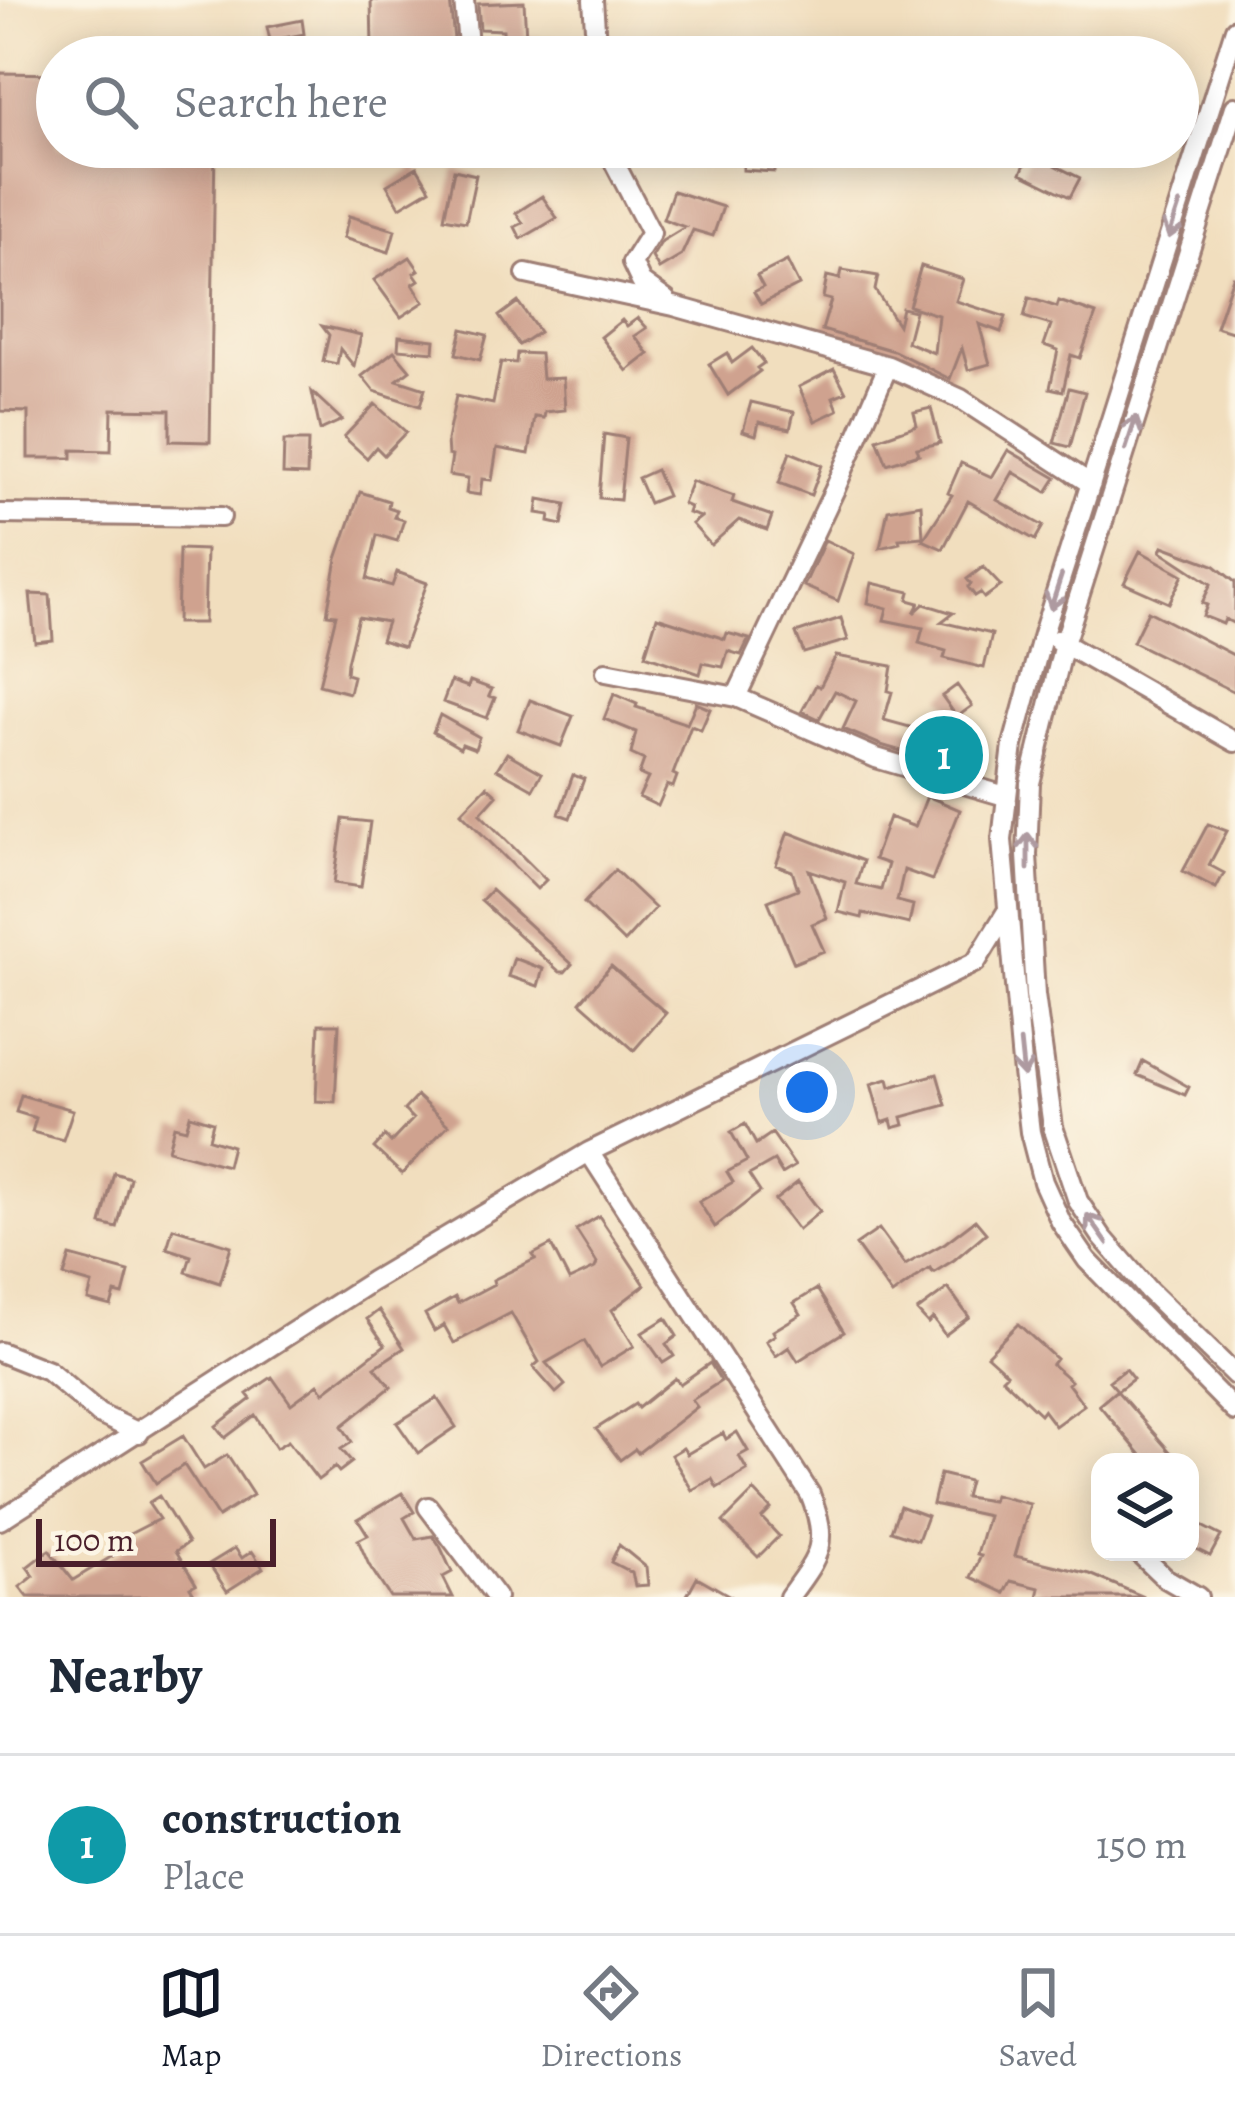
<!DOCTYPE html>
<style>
body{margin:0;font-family:Alegreya,serif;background:#f6f6f7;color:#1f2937}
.controls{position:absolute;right:36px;bottom:36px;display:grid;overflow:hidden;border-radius:24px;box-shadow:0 6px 30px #0003}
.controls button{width:108px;height:108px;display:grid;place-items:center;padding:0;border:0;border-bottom:3px solid #e0e1e3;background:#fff;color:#1f2937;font:60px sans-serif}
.scale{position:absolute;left:36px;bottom:30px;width:240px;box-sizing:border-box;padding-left:12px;border:6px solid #4a1f2b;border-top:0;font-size:33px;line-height:42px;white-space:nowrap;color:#4a1f2b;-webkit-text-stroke:9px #fcf5e5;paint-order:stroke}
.you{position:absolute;left:807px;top:1092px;width:42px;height:42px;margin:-30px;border:9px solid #fff;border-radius:50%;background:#1a73e8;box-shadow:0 0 0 18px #1a73e833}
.badge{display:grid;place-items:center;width:78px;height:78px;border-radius:50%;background:#111827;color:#fff;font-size:39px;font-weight:700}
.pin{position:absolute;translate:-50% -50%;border:6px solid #fff;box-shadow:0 3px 12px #0006}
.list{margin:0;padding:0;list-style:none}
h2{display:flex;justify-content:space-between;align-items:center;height:156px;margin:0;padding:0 48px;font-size:51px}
h2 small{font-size:39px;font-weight:400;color:#747a83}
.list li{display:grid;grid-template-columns:78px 1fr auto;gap:36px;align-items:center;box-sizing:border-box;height:180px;padding:0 48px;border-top:3px solid #e0e1e3}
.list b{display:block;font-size:45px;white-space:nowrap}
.list p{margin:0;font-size:39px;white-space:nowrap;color:#747a83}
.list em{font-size:39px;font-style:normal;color:#747a83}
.icon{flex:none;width:66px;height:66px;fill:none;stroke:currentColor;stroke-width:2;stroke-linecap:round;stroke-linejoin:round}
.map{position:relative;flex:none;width:1235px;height:1597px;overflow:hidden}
.search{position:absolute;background:#fff;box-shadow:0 6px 30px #0003;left:36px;right:36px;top:36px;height:132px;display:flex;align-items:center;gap:30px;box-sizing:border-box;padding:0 42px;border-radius:66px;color:#747a83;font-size:45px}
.sheet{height:336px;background:#fff}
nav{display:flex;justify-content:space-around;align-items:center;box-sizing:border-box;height:168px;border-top:3px solid #e0e1e3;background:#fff;font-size:33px;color:#747a83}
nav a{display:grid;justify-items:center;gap:6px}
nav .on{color:#111827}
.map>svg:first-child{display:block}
</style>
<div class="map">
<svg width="1235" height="1597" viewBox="0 0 1235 1597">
<rect width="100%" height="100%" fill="#fcf5e5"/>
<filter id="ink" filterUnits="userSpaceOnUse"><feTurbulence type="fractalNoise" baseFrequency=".00833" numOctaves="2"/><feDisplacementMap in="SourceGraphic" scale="24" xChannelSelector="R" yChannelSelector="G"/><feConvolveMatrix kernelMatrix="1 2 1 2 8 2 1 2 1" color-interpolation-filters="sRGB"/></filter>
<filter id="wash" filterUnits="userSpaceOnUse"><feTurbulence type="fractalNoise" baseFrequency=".004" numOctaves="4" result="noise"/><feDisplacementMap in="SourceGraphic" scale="48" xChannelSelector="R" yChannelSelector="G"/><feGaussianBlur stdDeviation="2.7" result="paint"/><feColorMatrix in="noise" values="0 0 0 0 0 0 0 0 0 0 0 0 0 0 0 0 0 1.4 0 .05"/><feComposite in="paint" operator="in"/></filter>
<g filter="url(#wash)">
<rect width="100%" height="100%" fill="#f1debe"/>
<g id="blocks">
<path fill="#cfa28f" d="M371 0H450L455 50 393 54 392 48 372 47Z
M524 2 526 37 560 38 559 57H504L503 30 480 29 478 4Z
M302 20 304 34 284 38 286 46 272 49 267 27Z
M661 39V57H613V40Z
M0 73 57 74V147H215L210 442 170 441V410L112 409 111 451 72 450V458H28V412L0 411Z
M624 147H668L667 160 626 157Z
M722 147H810L808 166 775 163 774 172 743 170V162L721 160Z
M1030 153 1080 178 1070 197 1021 173Z
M417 167 430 189 400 207 387 185Z
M454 170 476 175 466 222 444 218Z
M673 191 723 207 713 236 693 230 681 256 659 269 652 257 662 241 685 227 663 219Z
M542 196 557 218 521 239 515 227 523 223 516 213Z
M349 216 395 230 389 252 343 238Z
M410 257 419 270 414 273 419 280 413 284 424 302 401 317 374 280Z
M787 261 799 285 761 304 754 292 763 287 757 276Z
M921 266 963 279 956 301 1006 317 1001 332 979 324 990 364 968 370 962 348 950 379 894 351 822 330 831 300 823 298 827 276 840 279 842 270 878 276 875 290 898 325 902 308 915 311 907 342 934 353 938 315 909 306Z
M1233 277H1235V333L1216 327Z
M1029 298 1057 307 1059 301 1096 314 1080 358 1071 355 1063 391 1050 388 1058 350 1044 345 1051 325 1024 317Z
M518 302 539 332 519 345 499 316Z
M638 318 647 328 635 336 649 354 627 371 601 337 622 320 627 326Z
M322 326 361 335 354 366 340 349 337 364 323 361 329 335Z
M462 329 487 335 480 360 456 354Z
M399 336 435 340 434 352 398 349Z
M752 348 764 363 757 368 760 371 728 395 709 364 727 353 732 363Z
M394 351 410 370 397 380 425 389 420 406 374 391 362 376Z
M517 353 540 354 542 379 563 378 565 410 545 412 544 418 535 417 529 454 497 448 492 480 482 479 480 495 466 493 468 478 449 475 452 456 448 455 447 440 456 396 493 404 501 362 516 363Z
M834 369 846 392 833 397 838 410 815 421 799 387Z
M1069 388 1085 392 1070 447 1054 443Z
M312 392 342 420 320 430Z
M751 402 794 412 790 429 759 422 756 435 743 431Z
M375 404 406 432 384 455 376 447 367 458 344 437Z
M931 408 940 443 917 448 919 454 887 464 877 439 917 425 914 412Z
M604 434 626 438 620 500 599 498Z
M284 441H308L307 475 283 474Z
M1008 450 1056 478 1047 492 1013 472 997 500 1043 526 1035 540 968 501 943 549 923 540 952 495 948 493 961 463 992 477Z
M790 452 822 465 811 495 779 483Z
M656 470 667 496 649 503 638 478Z
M692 481 734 496 732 502 772 516 767 530 739 520 711 545 692 524 701 517 688 513 690 507 683 504Z
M360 492 389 501 388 507 397 510 394 517 404 520 397 541 377 535 367 579 392 586 397 572 427 583 404 647 381 640 387 622 358 617 347 662 346 674 353 676 349 693 319 685 336 615 327 614 337 559Z
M539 499 566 504 562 525 549 522 550 515 537 513Z
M921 504 923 537 899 539 900 543 880 548 888 510Z
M825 540 854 554 838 601 804 586Z
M1163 546 1214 565 1235 582V624L1225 619 1223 624 1203 616 1207 605 1202 603 1211 584 1161 551Z
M179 549 206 550 204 623H177Z
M1140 551 1183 575 1169 603 1124 583Z
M983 567 1001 586 984 598 980 593 975 596 968 587 971 584 967 579Z
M872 583 910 592 908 600 919 603 914 613 924 604 953 613 941 622 992 634 984 668 944 658 946 651 919 643 923 628 884 620 887 608 868 603Z
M30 594 50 595 53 640 35 642Z
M1148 611 1235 656V692L1133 642Z
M657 617 725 639 727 633 749 639 741 655 728 651 723 667 703 663 700 674 645 655Z
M841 618 848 640 804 653 796 633Z
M836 656 892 666 888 691 892 692 884 720 972 744 965 770 881 745 843 729 856 701 835 691 819 719 802 711 816 685 820 687Z
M451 681 468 687 470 681 492 689 489 696 495 698 487 718 443 702Z
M957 685 972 706 957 717 942 696Z
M614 694 637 704 636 707 687 724 696 703 710 709 701 730 691 726 673 774 677 776 673 787 667 785 658 806 639 797 648 778 639 774 644 760 631 754 636 732 604 719Z
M530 700 573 716 561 746 518 730Z
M440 715 479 737 475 749 462 744 460 748 433 732Z
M507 753 542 773 533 789 497 769Z
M573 775 584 779 570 818 559 814Z
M487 786 497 795 480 814 546 880 537 889 461 813Z
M927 796 960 810 932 880 904 870 897 901 913 905 909 924 863 913 862 918 838 912 845 882 809 870 827 918 812 924 824 951 794 963 768 901 798 889 792 871 776 865 788 832 863 861 856 884 881 890 888 864 874 859 889 817 915 827Z
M343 819 370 822 361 887 334 883Z
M1208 824 1227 831 1209 865 1224 873 1216 888 1183 871Z
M615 870 655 908 624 942 584 903Z
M491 890 572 964 565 972H560L481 901Z
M514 958 543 969 538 986 508 976Z
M611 966 666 1013 634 1050 580 1002Z
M319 1024H339L335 1102 316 1101Z
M1143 1061 1189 1087 1185 1095 1137 1075Z
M937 1074 946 1105 902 1117 904 1125 893 1128 891 1120 882 1123 871 1084 888 1079 890 1087Z
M21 1095 73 1110 63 1140 32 1132 36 1118 16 1112Z
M417 1096 448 1125 402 1174 374 1148 385 1136 391 1142 413 1119 404 1110Z
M190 1115 213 1122 209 1139 232 1146 227 1166 168 1150 174 1126 186 1129Z
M745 1124 756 1144 772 1133 795 1166 782 1174 774 1161 749 1175 760 1192 715 1227 699 1202 733 1182 727 1172 747 1161 731 1132Z
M114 1173 130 1178 117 1228 101 1224Z
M798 1182 820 1211 798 1230 775 1200Z
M599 1216 645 1285 612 1310 634 1346 600 1367 584 1341 546 1363 565 1385 556 1393 533 1367 539 1362 511 1313 454 1343 444 1325 434 1331 425 1314 455 1297 458 1303 494 1284 493 1280 535 1259 532 1255 551 1245 569 1280 595 1268 597 1263 576 1230Z
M975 1220 986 1233 954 1260 933 1273 930 1268 892 1295 856 1245 879 1229 905 1265 945 1243Z
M173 1228 231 1246 220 1283 186 1272 191 1256 167 1248Z
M70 1256 129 1272 123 1295 115 1293 111 1306 88 1300 92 1284 64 1276Z
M948 1288 969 1317 945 1335 933 1318 928 1323 917 1311Z
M817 1289 844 1332 798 1361 789 1347 776 1356 766 1341 775 1335 773 1331 801 1314 794 1303Z
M379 1310 404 1348 375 1367 391 1387 342 1426 352 1442 341 1449 352 1462 339 1472 335 1467 318 1480 288 1441 276 1448 255 1415 225 1438 216 1426 251 1399 247 1394 272 1377 291 1404 318 1384 324 1392 385 1345 367 1319Z
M666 1318 677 1336 666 1344 674 1356 663 1363 642 1333Z
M1018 1324 1056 1359 1052 1364 1071 1381 1068 1384 1084 1405 1055 1426 1043 1410 1040 1414 1002 1378 1007 1373 987 1355Z
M710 1363 721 1381 692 1400 697 1407 638 1453 635 1449 620 1460 596 1429 635 1404 638 1408 675 1378 680 1384Z
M1125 1369 1133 1379 1117 1391 1179 1462H1147L1099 1405 1117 1390 1109 1381Z
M437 1398 456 1427 418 1453 397 1423Z
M737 1432 748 1451 739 1456 747 1470 717 1488 712 1479 692 1490 671 1455 683 1448 687 1454 723 1433 726 1439Z
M183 1436 204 1469 227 1455 253 1495 218 1517 184 1465 156 1483 142 1461Z
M940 1474 969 1481 965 1497 992 1501 994 1495 1030 1504 1015 1556 1090 1574 1144 1597H1038L1040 1588 1011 1581 1005 1593 971 1577 981 1556 977 1555 988 1516 933 1504Z
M754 1491 771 1509 762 1518 779 1536 758 1557 723 1522Z
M402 1493 414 1512 404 1518 416 1539 433 1536 440 1546 452 1572 443 1577 453 1597H390L369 1565 358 1540 368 1535 358 1519Z
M159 1496 188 1543 176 1551 196 1584 190 1587 196 1597H28L20 1587 34 1576 27 1567 49 1550 73 1580 124 1549 118 1540 159 1519 148 1503Z
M900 1506 927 1516 918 1540 891 1531Z
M1190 1520 1221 1536 1210 1556 1190 1546Z
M619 1545 646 1567 648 1585 635 1586 632 1573 611 1562Z
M235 1548 242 1558 252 1551 263 1568 227 1591 209 1564Z
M697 1577 732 1597H686Z"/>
</g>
</g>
<g filter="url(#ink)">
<use href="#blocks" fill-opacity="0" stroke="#9e7e74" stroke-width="3"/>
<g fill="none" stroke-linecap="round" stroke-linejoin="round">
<g stroke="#9e7e74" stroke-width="24">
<path id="minor" d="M464 0 469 57
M593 0 597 57
M1235 29 1043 634 1013 745 1002 840 1022 1064 1030 1132 1043 1182 1061 1222 1087 1260 1235 1411
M1235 107 1064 644 1030 783 1027 855 1035 995 1053 1127 1078 1201 1102 1237 1148 1290 1235 1375
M610 147 613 160 651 233 632 263 641 282 666 300
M526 274 674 306 888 366 961 399 1091 484
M0 514 221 517
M1057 640 1235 742
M606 672 736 697 876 758 1005 796
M736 697 835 489 888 366
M589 1152 810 1494C830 1544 819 1556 789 1597
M0 1352 48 1371 99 1414 139 1433
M428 1507 496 1597
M0 1520 372 1281 589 1152 976 962 1006 913
M1138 1552 1165 1578 1198 1597"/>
</g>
<use href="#minor" stroke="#fff" stroke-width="18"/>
</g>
<defs><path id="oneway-shaft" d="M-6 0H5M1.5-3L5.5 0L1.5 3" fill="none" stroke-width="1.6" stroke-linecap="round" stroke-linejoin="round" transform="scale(3)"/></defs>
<g stroke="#ae9aa0">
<use href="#oneway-shaft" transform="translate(1174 221) rotate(108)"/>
<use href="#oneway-shaft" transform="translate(1131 433) rotate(-72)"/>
<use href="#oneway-shaft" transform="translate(1056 592) rotate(108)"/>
<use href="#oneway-shaft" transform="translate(1028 851) rotate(-90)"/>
<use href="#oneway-shaft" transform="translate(1022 1059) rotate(84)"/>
<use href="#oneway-shaft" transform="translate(1097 1229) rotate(-125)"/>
</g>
</g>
</svg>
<div class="controls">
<button><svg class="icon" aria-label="layers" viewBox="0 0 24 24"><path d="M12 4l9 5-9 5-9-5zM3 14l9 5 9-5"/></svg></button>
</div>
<div class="scale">100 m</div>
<div class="you"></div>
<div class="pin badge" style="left:944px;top:755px;background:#0f9aa8">1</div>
<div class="search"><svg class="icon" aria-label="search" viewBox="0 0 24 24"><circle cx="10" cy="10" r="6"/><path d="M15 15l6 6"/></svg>Search here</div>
</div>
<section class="sheet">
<h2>Nearby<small></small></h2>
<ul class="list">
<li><span class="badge" style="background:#0f9aa8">1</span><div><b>construction</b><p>Place</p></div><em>150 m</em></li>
</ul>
</section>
<nav>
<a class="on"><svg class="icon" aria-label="map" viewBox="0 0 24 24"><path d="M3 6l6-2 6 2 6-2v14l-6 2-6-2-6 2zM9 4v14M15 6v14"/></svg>Map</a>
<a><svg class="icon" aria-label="directions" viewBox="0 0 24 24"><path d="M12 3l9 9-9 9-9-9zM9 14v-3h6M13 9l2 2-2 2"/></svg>Directions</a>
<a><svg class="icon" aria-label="saved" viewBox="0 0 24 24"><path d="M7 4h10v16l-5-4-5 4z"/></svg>Saved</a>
</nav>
